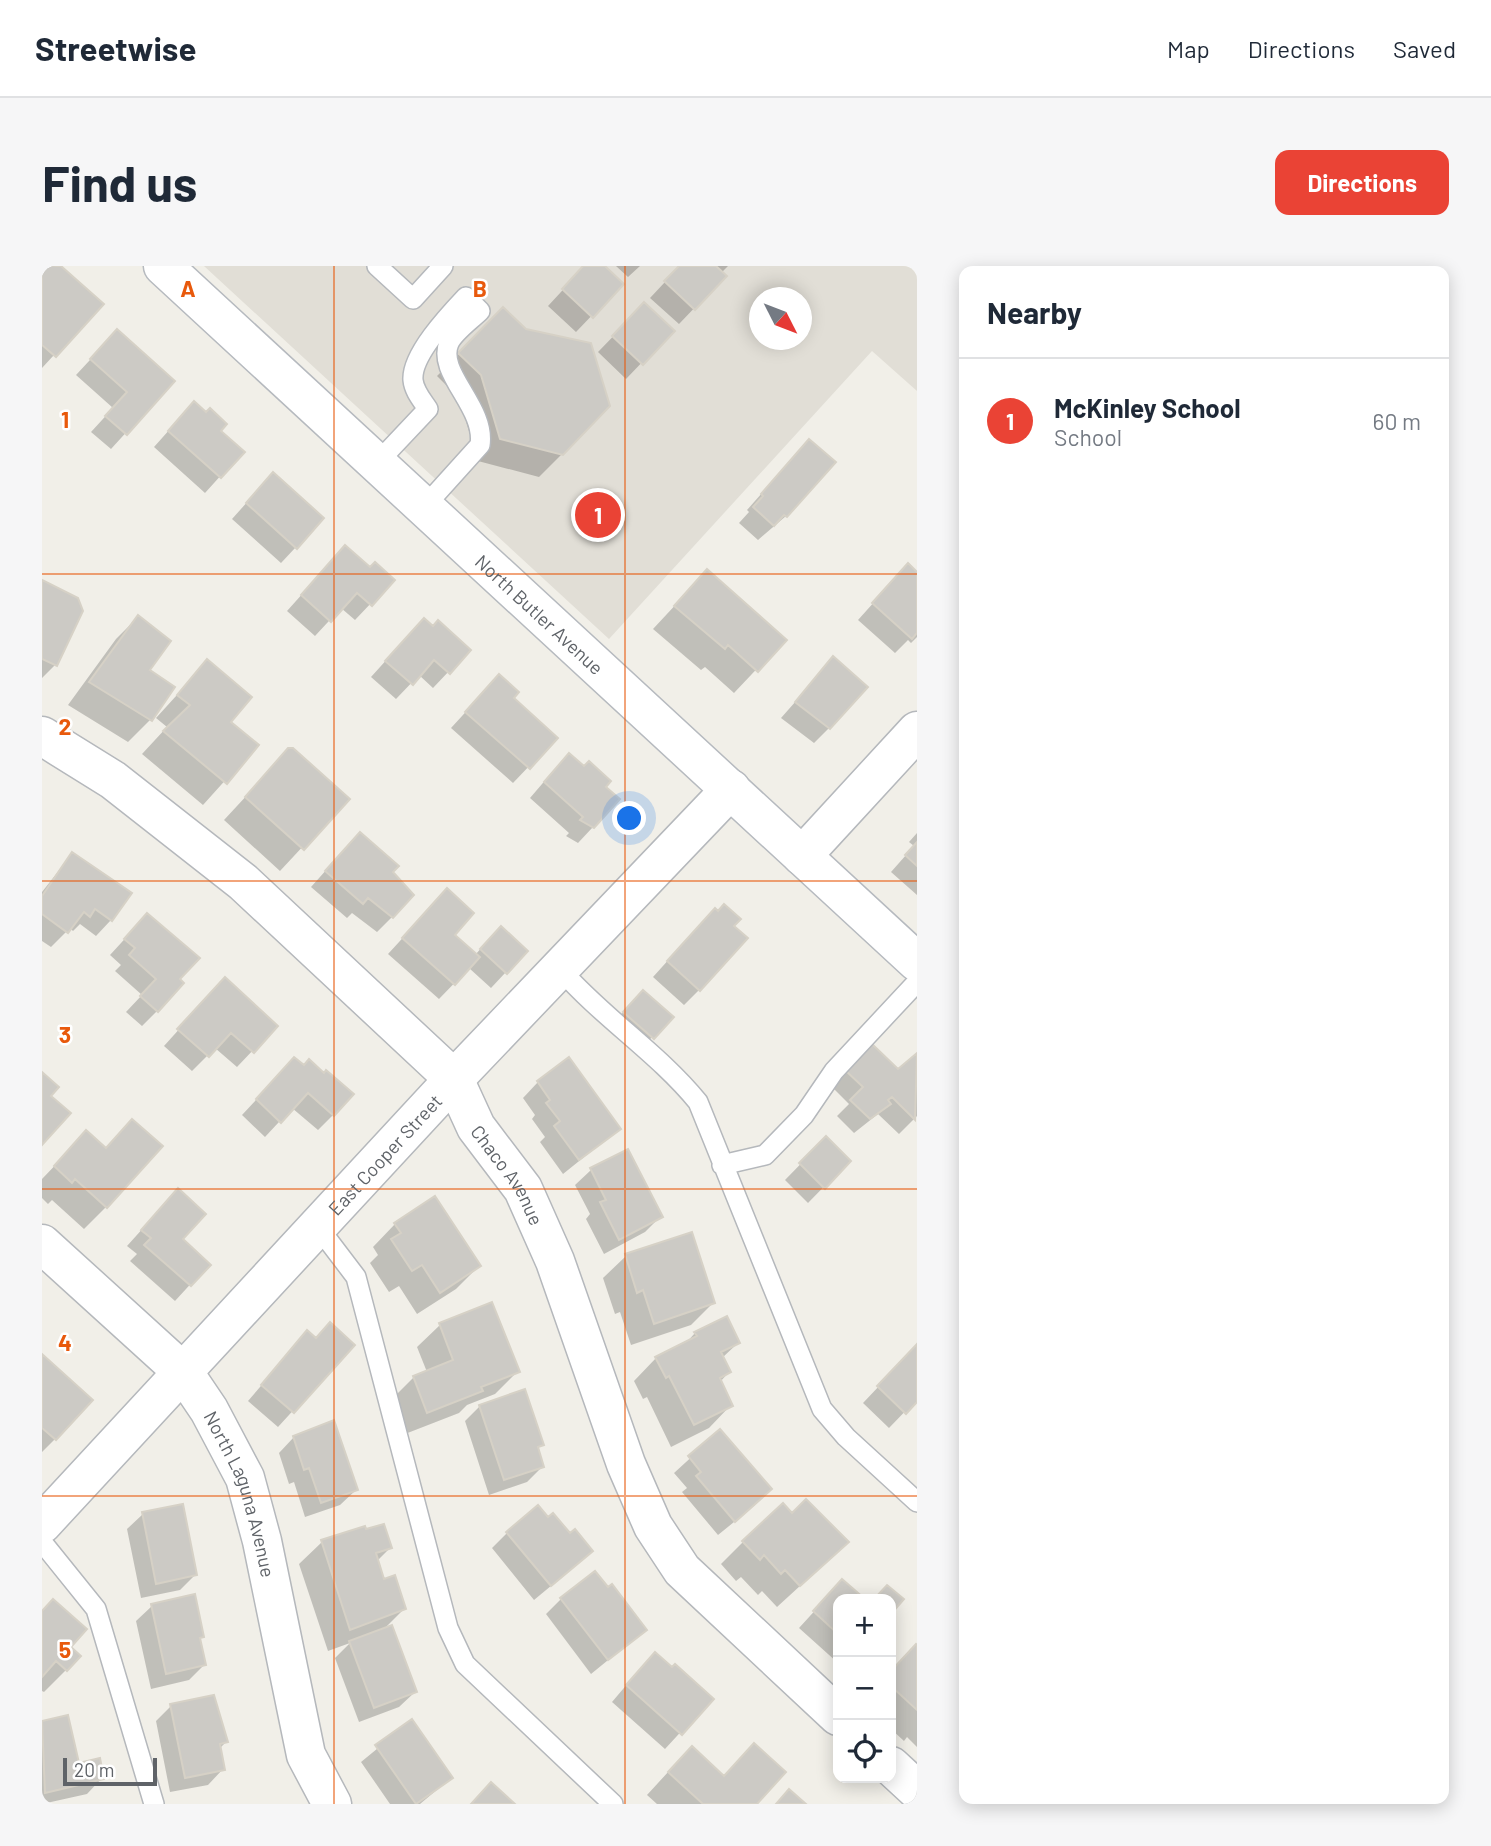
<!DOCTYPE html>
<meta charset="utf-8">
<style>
body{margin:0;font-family:Barlow,sans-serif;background:#f6f6f7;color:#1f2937}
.controls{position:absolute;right:21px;bottom:21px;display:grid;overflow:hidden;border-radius:14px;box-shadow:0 4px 18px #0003}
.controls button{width:63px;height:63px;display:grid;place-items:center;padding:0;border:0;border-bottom:2px solid #e0e1e3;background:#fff;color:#1f2937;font:35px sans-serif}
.compass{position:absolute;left:707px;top:21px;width:63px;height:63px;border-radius:50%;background:#fff;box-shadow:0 4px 18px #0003;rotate:132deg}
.scale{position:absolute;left:21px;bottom:18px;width:94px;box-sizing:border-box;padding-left:7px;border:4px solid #5f6368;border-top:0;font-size:19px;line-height:24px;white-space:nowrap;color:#5f6368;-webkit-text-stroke:5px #fff;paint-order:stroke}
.you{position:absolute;left:588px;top:553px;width:24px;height:24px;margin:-18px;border:5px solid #fff;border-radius:50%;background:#1a73e8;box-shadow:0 0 0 10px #1a73e833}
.badge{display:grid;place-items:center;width:46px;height:46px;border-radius:50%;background:#ea4335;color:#fff;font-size:23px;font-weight:700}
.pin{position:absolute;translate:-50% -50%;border:4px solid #fff;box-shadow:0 2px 7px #0006}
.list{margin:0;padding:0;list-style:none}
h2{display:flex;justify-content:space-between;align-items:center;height:91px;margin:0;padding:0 28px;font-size:30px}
h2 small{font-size:23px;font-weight:400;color:#747a83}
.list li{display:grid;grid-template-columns:46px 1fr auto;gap:21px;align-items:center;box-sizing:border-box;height:126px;padding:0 28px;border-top:2px solid #e0e1e3}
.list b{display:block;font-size:26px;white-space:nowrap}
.list p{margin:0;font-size:23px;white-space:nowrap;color:#747a83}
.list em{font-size:23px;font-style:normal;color:#747a83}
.icon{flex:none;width:38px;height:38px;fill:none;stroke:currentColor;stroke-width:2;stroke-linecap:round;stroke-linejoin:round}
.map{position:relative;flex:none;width:875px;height:1538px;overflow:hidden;border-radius:14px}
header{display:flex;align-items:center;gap:42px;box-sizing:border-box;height:98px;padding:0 35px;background:#fff;border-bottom:2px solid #e0e1e3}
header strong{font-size:33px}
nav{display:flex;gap:38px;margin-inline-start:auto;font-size:24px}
.intro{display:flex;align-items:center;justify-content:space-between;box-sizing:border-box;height:168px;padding:0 42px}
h1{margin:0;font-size:49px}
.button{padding:18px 32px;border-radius:14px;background:#ea4335;color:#fff;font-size:24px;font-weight:700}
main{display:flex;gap:42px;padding:0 42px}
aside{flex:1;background:#fff;border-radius:14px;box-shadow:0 4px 18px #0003}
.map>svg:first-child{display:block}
</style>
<header>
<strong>Streetwise</strong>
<nav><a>Map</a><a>Directions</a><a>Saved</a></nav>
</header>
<div class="intro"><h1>Find us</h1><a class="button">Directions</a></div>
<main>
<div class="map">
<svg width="875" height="1538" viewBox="0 0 875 1538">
<rect width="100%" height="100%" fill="#f1efe8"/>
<path fill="#e1ded6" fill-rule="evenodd" d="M162 0H875V125L830 85 567 373ZM718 32H760V74H718Z"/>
<path fill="#0003" d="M0 0H16L59 38 0 102Z
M543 0H561L580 18 534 66 506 40Z
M574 0H598L586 11Z
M638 0H686L679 7 683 10 637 58 608 32Z
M461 44 520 188 497 211 436 195 417 132 395 110Z
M587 54 630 65 584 113 556 86Z
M60 81 131 115 69 183 49 166 71 142 34 109Z
M137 153 176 165 200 186 163 227 112 181Z
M752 191 744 250 716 274 697 257 707 246 705 244Z
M216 224 254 281 239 297 190 253Z
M288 297 328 303 351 314 313 354 299 342 273 370 245 345Z
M665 305 742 374 692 427 663 401 659 404 611 363Z
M875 308V371L869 377 866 374 853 387 816 354 851 315Z
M0 316 13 399 0 412Z
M96 351 108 454 86 476 26 439 74 373Z
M390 362 427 384 391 422 377 409 354 433 329 411 366 370Z
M792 392 787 462 772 477 739 452Z
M165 396 187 456 215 479 161 539 100 488 125 461 114 452Z
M442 426 469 432 514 472 471 517 409 462Z
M247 484 305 533 238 605 182 554Z
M512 504 562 521 551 561 536 577 524 570 527 567 488 532Z
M875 567V629L849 606 872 580 867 576Z
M303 583 349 606 350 651 335 666 310 647 305 652 269 621Z
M30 588 69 654 54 670 38 658 31 665 28 662 9 681 0 675V626Z
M390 640 411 669 433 689 443 678 464 706 449 722 427 702 397 733 346 688Z
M657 660H690L657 724 642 739 611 711Z
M90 665 136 713 115 745 100 760 84 746 100 729 73 705 79 699 68 689Z
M168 729 234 760 195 801 173 782 150 805 122 780Z
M586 741 629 751 595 787 567 762Z
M830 780 856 805 875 790V850L857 868 836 848 812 867 795 850 807 838 790 821Z
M252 793 291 849 276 864 250 842 223 871 200 849Z
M496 816 577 863 521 908 498 876 503 871 490 853 493 849 481 832Z
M44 867 64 941 42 963 10 934 6 938 0 932V913Z
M784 872 807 895 766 937 743 914Z
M585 885 618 951 603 966 562 988 544 953 548 948 533 919 549 904Z
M121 940 138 973 166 999 133 1035 88 995 95 988 85 980Z
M353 958 437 1000 414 1023 375 1048 357 1020 347 1026 328 997 336 989 331 981Z
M649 968 671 1037 649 1059 589 1079 578 1046 573 1048 561 1012 584 990Z
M398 1059 476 1105 453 1128 425 1139 417 1147 363 1168 349 1134 372 1111 385 1106 375 1081Z
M265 1066 274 1074 311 1079 236 1161 206 1135Z
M653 1067 696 1077 680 1092 687 1106 678 1116 689 1139 667 1162 629 1181 605 1131 601 1133 592 1115 614 1092 643 1078Z
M875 1080V1133L847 1162 821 1137Z
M0 1091 13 1173 0 1186Z
M438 1140 500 1179 495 1183 500 1201 485 1216 447 1229 423 1155Z
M678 1165 713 1239 676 1269 640 1226 645 1222 632 1207Z
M252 1171 314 1224 298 1239 263 1251 252 1216 247 1218 237 1187Z
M101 1248 153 1309 138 1324 99 1332 85 1263Z
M506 1254 533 1300 492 1334 450 1282 465 1267Z
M280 1276 348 1282 335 1295 341 1315 362 1343 340 1365 373 1426 357 1441 317 1456 293 1392 308 1377 286 1385 257 1298Z
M701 1276 782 1298 735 1341 720 1325 716 1329 699 1311 694 1315 679 1298Z
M800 1315 820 1333H796V1397L757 1362Z
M519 1333 603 1364 549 1408 504 1348Z
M110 1340 160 1370 157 1374 162 1399 147 1414 109 1423 94 1355Z
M0 1346 24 1404 2 1426 0 1425Z
M874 1380 875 1381V1481L865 1471 862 1475 849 1463V1406Z
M598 1403 669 1433 623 1483 570 1436Z
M129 1440 184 1476 177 1483 181 1503 166 1519 128 1526 114 1455Z
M25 1452 36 1499 60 1512 45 1528 0 1538V1457Z
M369 1455 409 1512 378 1538H348L319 1496Z
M627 1505 681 1512 713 1538H615L605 1529Z"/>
<path fill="#cccac5" stroke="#d6d1c6" stroke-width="2" d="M0 0H19L62 38 14 91 0 79Z
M541 0H563L582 18 551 52 520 23Z
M637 0H674L685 10 653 44 622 15Z
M602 36 633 65 601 99 570 70Z
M461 41 484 63 549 77 568 140 521 189 458 173 439 109 416 87Z
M75 63 133 115 85 169 63 150 85 126 48 93Z
M152 135 164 146 168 142 185 158 179 165 203 186 179 212 126 165Z
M767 173 794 196 745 251 742 249 732 260 711 241 721 230 719 228Z
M231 206 282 252 255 283 204 237Z
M303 279 328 301 333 296 353 314 330 340 315 327 289 356 259 329Z
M866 297 875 306V367L870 373 830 337Z
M665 303 745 374 716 406 686 379 683 383 632 340Z
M0 314 36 332 41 345 15 400 0 393Z
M96 349 129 375 108 404 133 421 110 455 47 416Z
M382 352 391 360 396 354 429 384 408 408 392 394 371 419 343 395Z
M791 390 826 421 788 463 753 436Z
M165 393 210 431 189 456 217 479 185 518 121 465 148 439 135 429Z
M457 408 477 426 472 432 516 472 488 503 423 446Z
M246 482H251L308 533 262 584 203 531Z
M527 487 542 500 547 495 569 515 564 521 578 533 552 562 538 554 541 551 502 516Z
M318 566 357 600 351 606 372 629 351 652 326 632 321 638 283 605Z
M875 576V600L863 589Z
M30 586 90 627 70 655 53 643 48 651 42 646 26 667 0 648V630Z
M405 622 432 647 413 669 438 691 413 719 360 672Z
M682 638 699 653 692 660 706 672 658 725 625 695 673 642 676 645Z
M105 647 158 692 138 713 142 717 116 746 98 730 114 713 87 689 93 682 82 673Z
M459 660 486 685 465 708 438 683Z
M183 711 236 760 212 787 189 767 167 791 135 763Z
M601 724 632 751 612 773 581 746Z
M830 778 856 803 875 787 873 854 850 831 846 834 849 838 828 853 808 834 821 821 804 805Z
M252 791 262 799 267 793 282 807 284 804 312 828 292 850 266 827 239 857 214 833Z
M527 791 579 863 537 894 512 860 518 855 504 837 508 834 495 815Z
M0 806 17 821 9 830 29 847 0 879Z
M90 853 121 880 65 942 33 913 30 917 12 900 44 864 64 882Z
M784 870 809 895 783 923 757 897Z
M586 883 621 951 577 974 558 936 564 934 548 902Z
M136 922 164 948 141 973 169 999 149 1020 102 979 109 972 99 964Z
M393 930 439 1000 398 1027 380 999 370 1005 349 973 359 967 352 957Z
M650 966 673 1037 612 1058 601 1024 595 1027 583 988Z
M450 1036 478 1106 439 1121 441 1125 385 1147 371 1110 411 1094 397 1057Z
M685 1050 698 1077 679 1086 689 1106 678 1112 691 1140 652 1159 627 1110 624 1112 613 1091 655 1070 652 1066Z
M288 1056 313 1079 252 1147 219 1119 265 1064 274 1072Z
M875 1078V1136L864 1148 835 1120Z
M0 1088 51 1134 14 1174 0 1162Z
M483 1123 502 1179 496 1181 502 1201 462 1214 437 1139Z
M292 1154 316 1224 279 1237 267 1202 262 1204 251 1170Z
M678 1163 730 1223 693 1256 654 1210 659 1206 646 1190Z
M764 1233 807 1276 758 1320 743 1304 739 1308 722 1289 718 1294 700 1275 741 1237 750 1247Z
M141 1238 155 1309 114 1318 100 1246Z
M496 1239 506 1251 511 1247 528 1267 533 1263 551 1285 509 1320 464 1266Z
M342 1258 350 1282 334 1287 342 1313 353 1309 364 1343 308 1364 279 1274 323 1260 324 1263Z
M553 1305 566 1321 570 1318 605 1364 566 1394 518 1332Z
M800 1313 823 1333H796V1368L771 1345Z
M845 1319 862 1333 849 1348V1333H832Z
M153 1328 162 1371 158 1372 164 1399 124 1408 109 1338Z
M11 1333 45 1363 29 1381 39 1390 25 1405 14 1395 0 1411V1345Z
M350 1359 375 1426 332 1442 307 1375Z
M874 1378 875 1379V1444L849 1420V1405Z
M613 1386 630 1401 633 1398 672 1433 640 1469 584 1419Z
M172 1429 186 1476 178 1478 183 1504 143 1512 128 1438Z
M26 1449 37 1497 58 1492 62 1513 3 1527 0 1455Z
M370 1453 411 1512 374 1538 333 1479Z
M712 1477 744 1506 715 1538H661L626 1506 650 1480 682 1510Z
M449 1516 473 1538H429Z
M747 1523 764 1538H734Z"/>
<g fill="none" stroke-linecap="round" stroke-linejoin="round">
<g stroke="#b5b8bc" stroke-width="22">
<path id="service" d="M335 0 371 33 401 0
M335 197 386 143C380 134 372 125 371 114 369 89 408 48 424 31L438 45C429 54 412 66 407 77 394 107 444 141 438 179L382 241
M519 704C561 752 616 787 656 836L780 1143 804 1171 875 1236
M680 899 723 889 762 849 792 805 875 716
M276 961 314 1011 406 1362 423 1398 571 1538
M0 1276 54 1343 112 1538"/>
</g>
<g stroke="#b5b8bc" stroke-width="41">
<g id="minor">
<path id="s1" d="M0 470 71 514 201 616 412 813 434 861 481 923 513 995 584 1198 611 1260 640 1304 796 1450"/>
<path d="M760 590 875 465"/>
<path id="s2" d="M0 978 142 1107 167 1144 203 1212 220 1275 264 1489 290 1538"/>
<path d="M849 1500 875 1524"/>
</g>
</g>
<g stroke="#b5b8bc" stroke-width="41">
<g id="tertiary">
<path id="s3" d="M0 1258 412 813 689 523"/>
</g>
</g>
<g stroke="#b6babf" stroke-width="41">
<g id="secondary">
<path id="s4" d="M121 0 875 696"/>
</g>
</g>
<use href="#service" stroke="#fff" stroke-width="19"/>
<use href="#minor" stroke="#fff" stroke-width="38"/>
<use href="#tertiary" stroke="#fff" stroke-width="38"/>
<use href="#secondary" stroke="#fff" stroke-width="38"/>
</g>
<path fill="none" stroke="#e8590c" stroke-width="2" stroke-opacity="0.55" d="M292 0V1538M583 0V1538M0 308H875M0 615H875M0 923H875M0 1230H875"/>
<g text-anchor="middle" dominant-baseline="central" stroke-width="5" stroke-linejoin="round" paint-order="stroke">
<g font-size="19" fill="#5f6368" stroke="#fff">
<text stroke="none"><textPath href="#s4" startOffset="513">North Butler Avenue</textPath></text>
<text stroke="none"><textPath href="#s3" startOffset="504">East Cooper Street</textPath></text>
<text stroke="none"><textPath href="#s1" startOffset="648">Chaco Avenue</textPath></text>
<text stroke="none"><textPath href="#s2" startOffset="327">North Laguna Avenue</textPath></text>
</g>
</g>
<g font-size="23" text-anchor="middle" font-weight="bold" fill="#e8590c" stroke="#fff" stroke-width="5" stroke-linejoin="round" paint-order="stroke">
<text x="146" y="31">A</text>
<text x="438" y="31">B</text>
<text x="23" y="162">1</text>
<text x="23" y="469">2</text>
<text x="23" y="777">3</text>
<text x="23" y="1085">4</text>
<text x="23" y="1392">5</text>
</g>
</svg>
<div class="controls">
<button>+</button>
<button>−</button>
<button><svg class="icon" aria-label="locate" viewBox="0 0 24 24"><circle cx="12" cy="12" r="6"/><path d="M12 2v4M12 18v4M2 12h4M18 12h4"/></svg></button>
</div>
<svg class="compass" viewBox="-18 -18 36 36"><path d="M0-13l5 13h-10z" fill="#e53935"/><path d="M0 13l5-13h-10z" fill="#747a83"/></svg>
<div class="scale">20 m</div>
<div class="you"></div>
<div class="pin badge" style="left:556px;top:249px">1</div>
</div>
<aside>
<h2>Nearby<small></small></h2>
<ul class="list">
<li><span class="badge">1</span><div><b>McKinley School</b><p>School</p></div><em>60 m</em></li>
</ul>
</aside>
</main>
